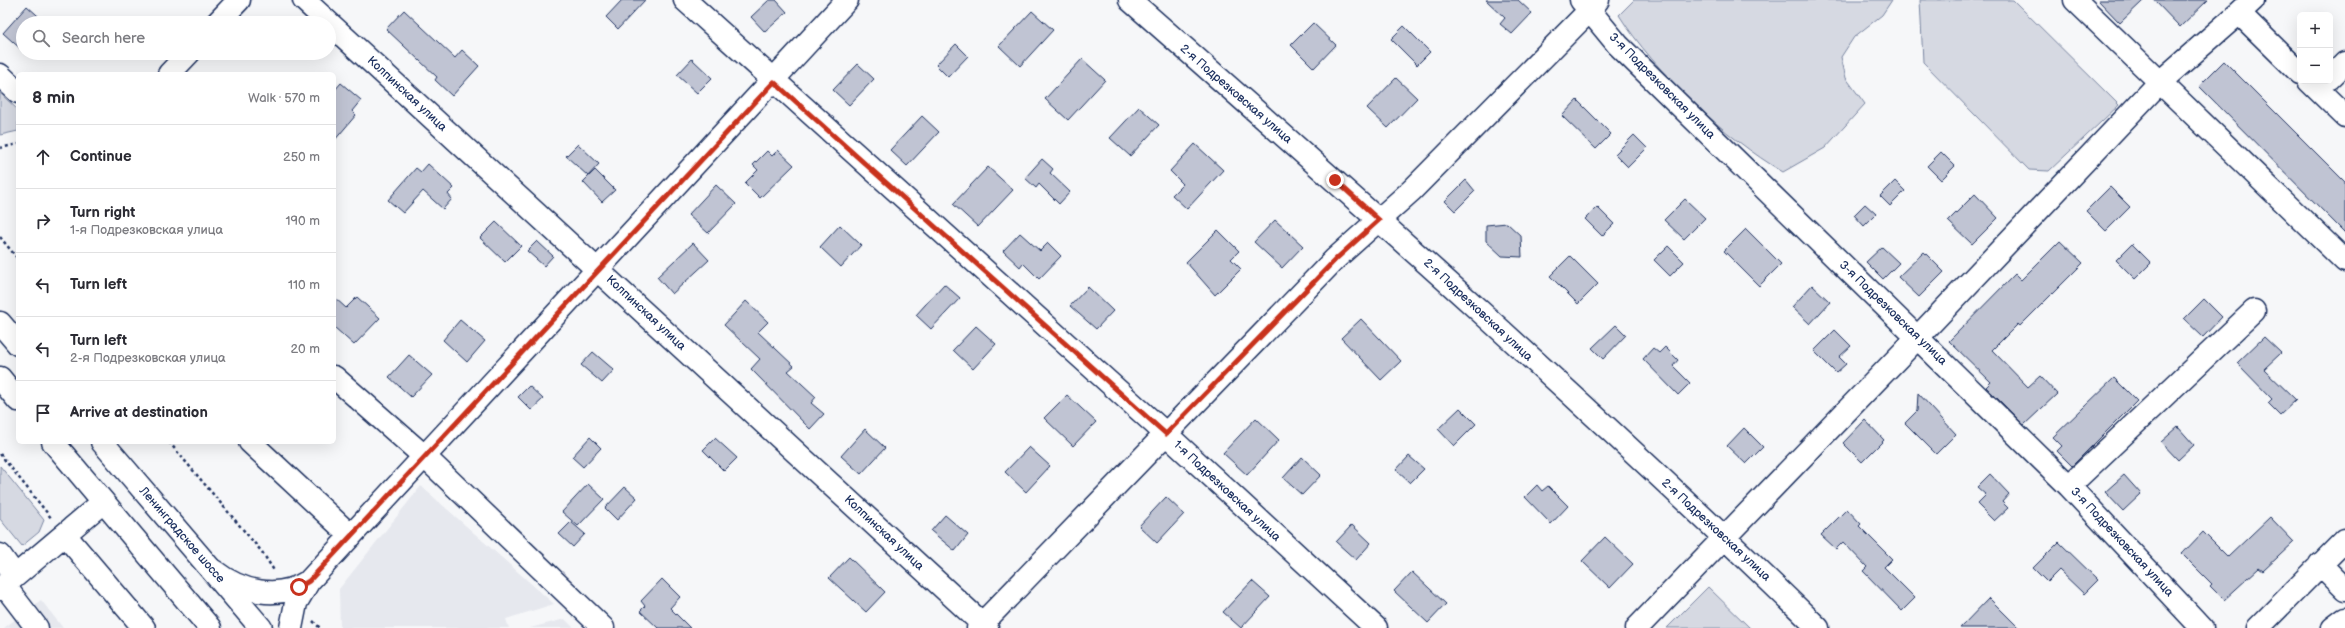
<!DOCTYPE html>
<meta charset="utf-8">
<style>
body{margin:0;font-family:"Balsamiq Sans",sans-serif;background:#f7f7f7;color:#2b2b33}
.controls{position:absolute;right:12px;top:12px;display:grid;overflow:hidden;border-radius:6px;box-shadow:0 4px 16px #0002}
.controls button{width:36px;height:36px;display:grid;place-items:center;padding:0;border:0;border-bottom:1px solid #e1e1e2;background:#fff;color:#2b2b33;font:20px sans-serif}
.stop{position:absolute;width:12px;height:12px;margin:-9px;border:3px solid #c8321e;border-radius:50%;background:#fff}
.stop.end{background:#c8321e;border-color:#fff;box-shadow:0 1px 4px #0008}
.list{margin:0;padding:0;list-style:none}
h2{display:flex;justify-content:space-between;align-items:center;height:52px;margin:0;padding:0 16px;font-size:17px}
h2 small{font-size:13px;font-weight:400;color:#7c7c81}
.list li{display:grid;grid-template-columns:26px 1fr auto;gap:12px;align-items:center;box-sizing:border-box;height:64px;padding:0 16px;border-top:1px solid #e1e1e2}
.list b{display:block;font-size:15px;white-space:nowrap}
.list p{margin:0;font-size:13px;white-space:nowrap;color:#7c7c81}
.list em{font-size:13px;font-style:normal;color:#7c7c81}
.icon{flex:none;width:22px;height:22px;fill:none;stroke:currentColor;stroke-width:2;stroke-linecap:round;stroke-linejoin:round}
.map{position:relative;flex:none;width:2345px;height:628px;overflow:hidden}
.search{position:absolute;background:#fff;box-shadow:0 4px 16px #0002;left:16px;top:16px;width:320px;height:44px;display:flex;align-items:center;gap:10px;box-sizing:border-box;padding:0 14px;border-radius:22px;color:#7c7c81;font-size:15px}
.panel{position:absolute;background:#fff;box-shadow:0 4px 16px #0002;left:16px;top:72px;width:320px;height:372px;border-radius:6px}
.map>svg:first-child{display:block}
</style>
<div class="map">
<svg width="2345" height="628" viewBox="0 0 2345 628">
<rect width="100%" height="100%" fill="#f6f7f9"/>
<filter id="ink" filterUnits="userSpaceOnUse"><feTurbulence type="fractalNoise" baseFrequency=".025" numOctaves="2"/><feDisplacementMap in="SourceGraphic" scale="8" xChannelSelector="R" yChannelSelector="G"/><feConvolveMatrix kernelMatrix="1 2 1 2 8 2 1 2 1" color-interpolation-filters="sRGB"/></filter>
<g filter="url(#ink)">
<path fill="#e6e8ee" d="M421 486 554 604 506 619 509 628H340L339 589Z
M41 600 63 628H4Z
M565 619 574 628H530Z"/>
<path fill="#d6d9e2" stroke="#7884a0" d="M1634 0H1892L1882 15 1854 37 1841 57 1846 78 1865 104 1825 148 1783 172C1725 138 1655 72 1619 15Z
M1920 0H2013L2119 105 2049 171 2029 170 1923 62Z
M0 93 18 110V131L0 135Z
M0 466 44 520 39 532 22 546 0 519Z
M1708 587 1750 628H1667Z"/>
<path fill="#c0c4d3" stroke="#1b2f5e" d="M622 0H645L618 29 606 17Z
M769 0H776L787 12 765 32 751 17Z
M1486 0H1518L1532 13 1512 34 1500 24 1505 18Z
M2098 0H2144L2120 23Z
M2154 0H2208L2180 27Z
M27 6 46 23H23V51L3 33Z
M404 10 455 58 462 50 479 66 452 96 435 80 437 77 386 29Z
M1032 11 1053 30 1020 66 999 46Z
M1313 23 1336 45 1314 68 1291 45Z
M1404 26 1430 52 1417 65 1391 39Z
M956 44 968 56 948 77 936 65Z
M692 59 712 78 697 93 677 75Z
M1082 59 1105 80 1068 120 1045 99Z
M2224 61 2345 182V233L2199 86Z
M858 64 874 79 849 105 833 90Z
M1396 78 1417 98 1388 128 1367 108Z
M341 83 361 100 352 111 356 115 334 141V91Z
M1577 100 1611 134 1596 149 1562 116Z
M1139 107 1159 125 1130 156 1110 138Z
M922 116 939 132 907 166 890 150Z
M1634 135 1647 148 1628 167 1615 154Z
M578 144 599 164 588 176 566 156Z
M1195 144 1223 170 1187 209 1172 195 1183 184 1170 171Z
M778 150 794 165 760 198 745 183 758 170 753 165 767 151 772 156Z
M1941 152 1955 166 1941 180 1927 166Z
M1042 159 1053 169 1050 173 1070 192 1059 204 1039 184 1036 188 1025 178Z
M428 164 454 188 448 194 452 199 443 209 423 191 403 213 388 200 416 168 421 172Z
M988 167 1013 190 978 227 953 204Z
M595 170 615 190 602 202 583 182Z
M1466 180 1475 191 1455 211 1445 201Z
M1895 181 1905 191 1890 206 1880 196Z
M716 185 736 204 708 233 688 215Z
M2110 187 2130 207 2106 231 2086 211Z
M1975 194 1998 218 1972 244 1948 221Z
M1685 199 1705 218 1684 239 1664 220Z
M1865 204 1876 214 1864 226 1854 215Z
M1597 207 1614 224 1602 236 1585 219Z
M1275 220 1303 246 1282 268 1254 242Z
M496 222 521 246 505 262 480 238Z
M1507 223 1521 236 1522 257 1502 256 1486 241V225Z
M840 225 861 245 841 267 820 247Z
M1746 229 1781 264 1759 286 1724 251Z
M1218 230 1239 251 1231 259 1241 269 1215 295 1186 262Z
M1020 233 1040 251 1048 243 1061 256 1039 279 1023 263 1020 267 1003 251Z
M537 241 553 256 544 266 527 251Z
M2060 241 2083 263 2020 326 2018 324 1992 350 2028 387 2040 376 2057 394 2024 425 1986 387 1991 382 1949 341 2015 274 2021 280Z
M693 243 709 260 672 294 657 277Z
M2132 244 2151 263 2135 279 2116 260Z
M1668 246 1684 262 1670 276 1654 260Z
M1882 247 1899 263 1883 279 1866 262Z
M1924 252 1944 272 1919 297 1898 277Z
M1570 256 1598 284 1578 304 1550 276Z
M944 284 960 298 931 329 916 315Z
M1812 285 1830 302 1810 324 1792 307Z
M1088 287 1113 311 1096 329 1070 306Z
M334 297 346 308 357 297 380 318 354 345 334 327Z
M2204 299 2222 317 2203 337 2184 319Z
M746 301 768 322 758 332 794 366 788 371 816 397 811 403 824 414 810 429 751 369 760 359 724 325Z
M1361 319 1401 361 1381 380 1341 338Z
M460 320 485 341 467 362 443 340Z
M1616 325 1626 335 1603 359 1592 348Z
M976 326 996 344 973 369 953 350Z
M1835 330 1851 346 1839 357 1846 364 1836 373 1814 351Z
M2264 337 2281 353 2264 369 2296 400 2280 415 2268 403 2272 399 2237 363Z
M1665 347 1678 360 1673 366 1690 383 1678 395 1643 359 1653 348 1659 353Z
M593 352 614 370 602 383 581 365Z
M409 355 432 375 411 397 389 377Z
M2114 378 2137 401 2072 466 2057 451 2062 446 2053 437Z
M529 386 543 399 531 410 518 397Z
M1918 393 1956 434 1936 454 1905 423 1917 411Z
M1067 395 1096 422 1073 446 1044 418Z
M1460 408 1476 424 1454 446 1438 429Z
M1256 418 1279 440 1247 475 1223 453Z
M1865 420 1884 440 1862 462 1843 443Z
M2178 427 2194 445 2178 460 2161 442Z
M1744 428 1763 447 1746 464 1727 446Z
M865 429 885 448 861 474 841 456Z
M590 437 601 448 583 467 572 457Z
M715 438 737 458 724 471 703 450Z
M1029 447 1050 466 1026 492 1005 472Z
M1409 456 1424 469 1410 483 1396 470Z
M1302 457 1321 475 1302 495 1283 478Z
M1990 474 2009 494 2002 502 2008 508 1994 521 1977 504 1986 495 1977 487Z
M2124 475 2141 494 2123 511 2105 492Z
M588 484 604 499 578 526 562 512Z
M1537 485 1542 491 1548 486 1568 506 1551 524 1525 497Z
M625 487 637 498 617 520 605 508Z
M1166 497 1184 514 1157 543 1139 526Z
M1847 509 1861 524 1859 526 1892 559 1884 567 1915 598 1902 611 1863 571 1867 567 1843 542 1836 549 1821 535Z
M945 515 968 535 955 551 931 531Z
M2270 517 2294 542 2263 571 2259 568 2224 600 2210 586 2212 584 2182 554 2203 532 2228 557Z
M571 522 585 534 573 547 559 534Z
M1352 525 1371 543 1356 560 1336 542Z
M1605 537 1633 564 1610 588 1582 561Z
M2059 542 2098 580 2084 594 2059 570 2047 582 2033 568Z
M849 557 885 592 866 612 829 578Z
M1412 572 1446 604 1428 623 1394 591Z
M662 579 680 597 670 608 690 628H658L640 611 645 606 641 601Z
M1252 581 1270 597 1241 628 1223 612Z
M1989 598 2019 628H1960Z"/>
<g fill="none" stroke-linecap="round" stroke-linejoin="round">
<g stroke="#1b2f5e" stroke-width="25">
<path id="minor" d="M304 0 987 628
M685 0 1166 434 1376 628
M1130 0C1363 205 1596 411 1818 628
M1581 0 1618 45 2069 486 2202 628
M2253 0 2239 13 2300 73
M2239 13 2160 82 2345 261
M217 23 239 0
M169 74 189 53
M0 75 18 92
M2330 78 2345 63
M2309 81 2345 116
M334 377 425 457 603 628
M250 442 351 536
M2069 486 2254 311
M65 535 144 628
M0 555 15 576
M2320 564 2345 589
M214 571C241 592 278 601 309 581
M4 585 37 628
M0 589 103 502
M291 628 296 603 309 581 847 0
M978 628 1335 259 1412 190 1590 10 1598 0
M1637 628 1918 337 2160 82 2075 0
M2258 628 2345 540
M2333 628 2345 619"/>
</g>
<g stroke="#1b2f5e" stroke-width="25">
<path id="highway" d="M0 323 18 344
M0 378 18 400
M53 442 210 628
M102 442 261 628"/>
</g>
<path stroke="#1b2f5e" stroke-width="2.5" stroke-dasharray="3 3" stroke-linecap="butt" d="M0 148 18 144
M0 237 18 259
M169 442 262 552 275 572
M0 454 52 519
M313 621 320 628"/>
<use href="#minor" stroke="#fff" stroke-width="22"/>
<use href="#highway" stroke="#fff" stroke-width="22"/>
</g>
</g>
<g fill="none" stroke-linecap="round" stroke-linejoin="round" filter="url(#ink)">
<path stroke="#c8321e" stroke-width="5" d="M299 587 309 581 774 82 1166 434 1336 259 1379 220 1335 180"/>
</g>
<g text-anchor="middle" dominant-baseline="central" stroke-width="4" stroke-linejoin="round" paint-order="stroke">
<g font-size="12" fill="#1b2f5e" stroke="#fff">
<text transform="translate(1662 86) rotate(45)">3-я Подрезковская улица</text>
<text transform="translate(407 94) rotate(43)">Колпинская улица</text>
<text transform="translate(1236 94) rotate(41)">2-я Подрезковская улица</text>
<text transform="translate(1478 310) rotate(43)">2-я Подрезковская улица</text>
<text transform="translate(646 313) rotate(43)">Колпинская улица</text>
<text transform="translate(1893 313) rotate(44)">3-я Подрезковская улица</text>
<text transform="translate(1227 491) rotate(43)">1-я Подрезковская улица</text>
<text transform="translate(1716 530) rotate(43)">2-я Подрезковская улица</text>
<text transform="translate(884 533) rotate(43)">Колпинская улица</text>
<text transform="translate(182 535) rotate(49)">Ленинградское шоссе</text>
<text transform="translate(2122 542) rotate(47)">3-я Подрезковская улица</text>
</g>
</g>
</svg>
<div class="controls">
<button>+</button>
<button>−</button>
</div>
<div class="stop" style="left:299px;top:587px"></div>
<div class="stop end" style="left:1335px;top:180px"></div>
<div class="search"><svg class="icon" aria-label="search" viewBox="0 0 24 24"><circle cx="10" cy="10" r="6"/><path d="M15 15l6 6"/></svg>Search here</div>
<section class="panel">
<h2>8 min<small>Walk · 570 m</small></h2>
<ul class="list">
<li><svg class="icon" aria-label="ahead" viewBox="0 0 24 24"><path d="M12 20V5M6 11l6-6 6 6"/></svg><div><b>Continue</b></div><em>250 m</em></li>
<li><svg class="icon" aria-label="right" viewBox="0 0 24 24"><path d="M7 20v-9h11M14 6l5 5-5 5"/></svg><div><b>Turn right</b><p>1-я Подрезковская улица</p></div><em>190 m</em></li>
<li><svg class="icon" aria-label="left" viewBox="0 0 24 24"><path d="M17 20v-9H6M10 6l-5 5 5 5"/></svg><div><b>Turn left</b></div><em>110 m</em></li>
<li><svg class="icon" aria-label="left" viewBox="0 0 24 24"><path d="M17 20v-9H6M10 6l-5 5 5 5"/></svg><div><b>Turn left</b><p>2-я Подрезковская улица</p></div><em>20 m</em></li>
<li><svg class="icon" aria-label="arrive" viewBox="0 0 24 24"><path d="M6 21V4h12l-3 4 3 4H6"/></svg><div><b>Arrive at destination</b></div></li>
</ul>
</section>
</div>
